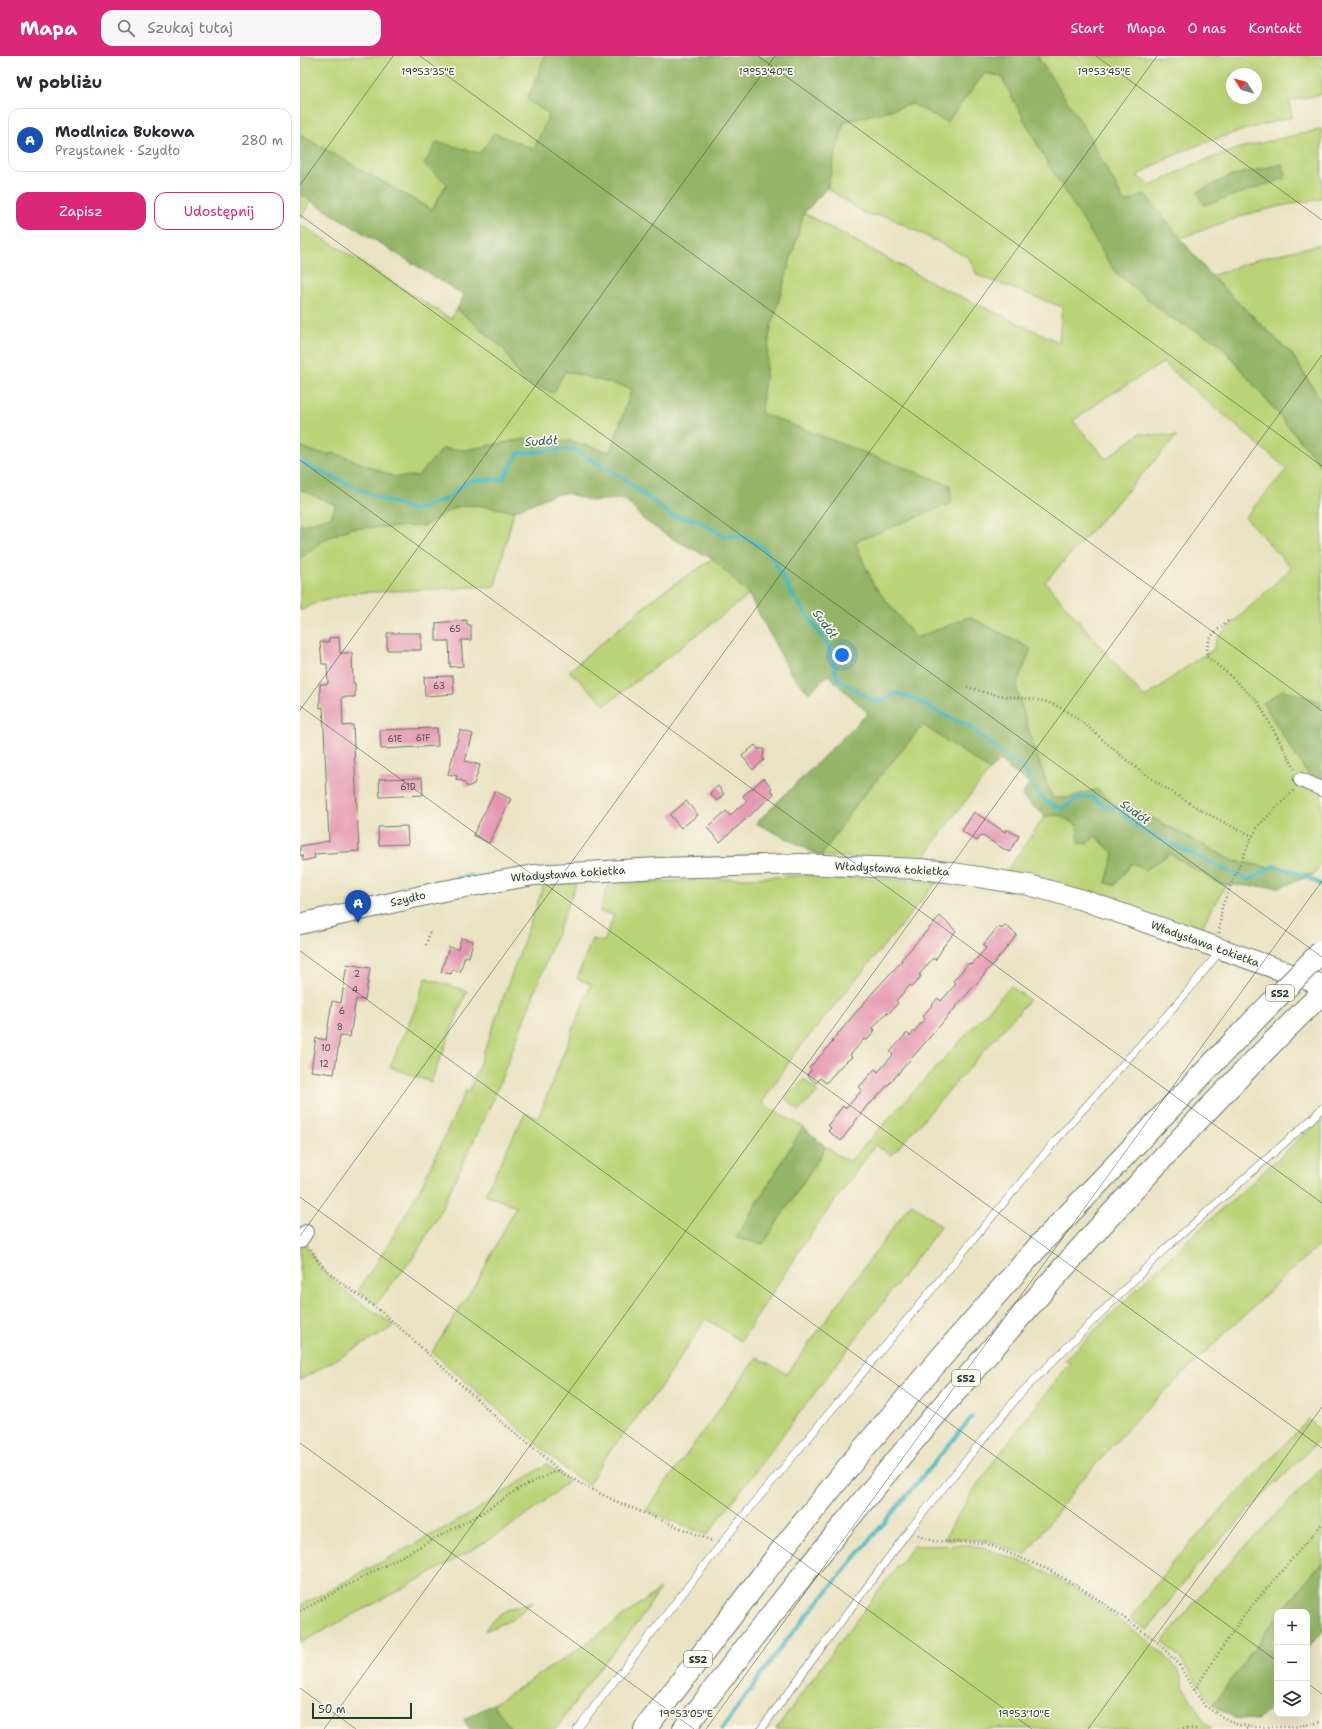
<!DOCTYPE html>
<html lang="pl">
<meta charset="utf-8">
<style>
body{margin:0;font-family:"Shantell Sans",sans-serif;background:#f7f7f7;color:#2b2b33}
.controls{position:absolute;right:12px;bottom:12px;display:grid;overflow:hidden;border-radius:8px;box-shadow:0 4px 16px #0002}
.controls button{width:36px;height:36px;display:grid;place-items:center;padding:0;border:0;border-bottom:1px solid #e1e1e2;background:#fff;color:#2b2b33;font:20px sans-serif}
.compass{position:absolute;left:926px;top:12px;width:36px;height:36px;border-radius:50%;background:#fff;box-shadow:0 4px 16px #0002;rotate:306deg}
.scale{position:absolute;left:12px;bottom:10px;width:100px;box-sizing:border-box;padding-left:4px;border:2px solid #1f3d34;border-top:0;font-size:11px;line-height:14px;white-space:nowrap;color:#1f3d34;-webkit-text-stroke:3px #fbf7ec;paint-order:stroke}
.you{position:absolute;left:542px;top:599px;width:14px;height:14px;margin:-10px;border:3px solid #fff;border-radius:50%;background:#1a73e8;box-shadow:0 0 0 6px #1a73e833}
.badge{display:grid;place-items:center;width:26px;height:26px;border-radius:50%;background:#db2777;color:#fff;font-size:13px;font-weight:700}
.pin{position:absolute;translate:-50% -33px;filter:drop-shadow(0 1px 2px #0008)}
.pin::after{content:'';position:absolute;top:21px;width:14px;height:12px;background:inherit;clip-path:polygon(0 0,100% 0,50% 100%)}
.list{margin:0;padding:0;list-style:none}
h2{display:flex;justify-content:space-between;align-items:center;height:52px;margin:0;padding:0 16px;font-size:17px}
h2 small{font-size:13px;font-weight:400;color:#7c7c81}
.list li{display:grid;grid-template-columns:26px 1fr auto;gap:12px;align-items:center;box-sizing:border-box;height:64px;margin:0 8px 8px;padding:0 8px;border:1px solid #e1e1e2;border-radius:12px}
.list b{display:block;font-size:15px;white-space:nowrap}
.list p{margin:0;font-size:13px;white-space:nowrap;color:#7c7c81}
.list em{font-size:13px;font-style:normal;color:#7c7c81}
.actions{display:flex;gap:8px;padding:12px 16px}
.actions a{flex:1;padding:9px 0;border:1px solid #db2777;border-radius:12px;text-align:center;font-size:14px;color:#db2777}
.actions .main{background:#db2777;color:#fff}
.icon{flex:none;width:22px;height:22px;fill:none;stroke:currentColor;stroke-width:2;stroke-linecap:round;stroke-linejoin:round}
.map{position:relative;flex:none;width:1022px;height:1673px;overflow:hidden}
header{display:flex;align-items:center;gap:24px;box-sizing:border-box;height:56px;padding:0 20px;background:#db2777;color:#fff}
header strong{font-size:19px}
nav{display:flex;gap:22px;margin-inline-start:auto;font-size:14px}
.search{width:280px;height:36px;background:#f7f7f7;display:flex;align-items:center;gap:10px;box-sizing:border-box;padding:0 14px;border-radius:12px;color:#7c7c81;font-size:15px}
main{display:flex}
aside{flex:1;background:#fff}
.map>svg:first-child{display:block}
</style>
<header>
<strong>Mapa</strong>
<div class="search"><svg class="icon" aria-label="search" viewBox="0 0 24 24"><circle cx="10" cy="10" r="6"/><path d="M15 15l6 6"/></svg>Szukaj tutaj</div>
<nav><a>Start</a><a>Mapa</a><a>O nas</a><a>Kontakt</a></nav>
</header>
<main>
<aside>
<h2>W pobliżu<small></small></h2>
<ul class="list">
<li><span class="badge" style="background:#1a4fb4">A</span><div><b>Modlnica Bukowa</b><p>Przystanek · Szydło</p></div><em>280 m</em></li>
</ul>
<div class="actions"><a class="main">Zapisz</a><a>Udostępnij</a></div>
</aside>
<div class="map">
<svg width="1022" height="1673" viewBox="0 0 1022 1673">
<rect width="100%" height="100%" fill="#fbf7ec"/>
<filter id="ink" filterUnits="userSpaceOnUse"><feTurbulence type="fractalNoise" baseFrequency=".025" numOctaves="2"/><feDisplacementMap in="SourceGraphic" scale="8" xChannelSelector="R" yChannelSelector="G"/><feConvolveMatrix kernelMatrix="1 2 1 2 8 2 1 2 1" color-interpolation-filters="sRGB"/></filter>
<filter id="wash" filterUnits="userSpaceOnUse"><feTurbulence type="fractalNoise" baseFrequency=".012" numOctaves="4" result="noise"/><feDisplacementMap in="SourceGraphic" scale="16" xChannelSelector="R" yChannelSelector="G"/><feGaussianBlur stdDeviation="0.9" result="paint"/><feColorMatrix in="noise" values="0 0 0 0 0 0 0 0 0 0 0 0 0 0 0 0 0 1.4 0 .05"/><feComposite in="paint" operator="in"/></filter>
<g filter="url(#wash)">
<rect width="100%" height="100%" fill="#eae3c3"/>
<path fill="#bbd377" stroke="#6d8856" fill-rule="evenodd" d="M0 0H245L227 44 249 58 234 94 195 78 180 97 147 127 132 154 0 79Z
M737 0H1022V38L989 45 992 61C938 75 884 89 837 120L851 130 892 109 943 91 1022 73V143L985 149 948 158 880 182 845 139 825 147 784 71ZM932 18H956V42H932ZM982 108 986 121 898 136 928 121Z
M685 17 701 20 748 108 869 261 918 286 1022 411V646L983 634 1022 726V806L1013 819 933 805 849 760 819 751 797 734 767 742H752L732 686 716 630 731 593 670 561 616 582 573 528 555 486 651 447 461 357 470 275 504 157 644 233 759 286 762 251 677 219 669 202 587 160 567 159 527 132 544 66 612 48 647 65ZM863 307 987 413 945 461 991 512 917 582 913 594 896 604 845 642 745 526 877 380 839 378 806 403 773 365 808 340Z
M0 137 11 145 0 163Z
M0 168 151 263 157 253 204 293 222 325 265 315 332 333 310 396 270 385 225 383 165 394 142 393 118 420 95 421 38 398 16 397 0 390Z
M1022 188V346L992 298 911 220 962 202Z
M0 433 36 449 31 461 0 470Z
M175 449 214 455 195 530 52 537 16 547 0 555V503L23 484 51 472 124 470 155 451Z
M413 503 449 539 305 649 269 615 359 538Z
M623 669 690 714 645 771 622 805 521 800 558 746Z
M759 759 795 780 814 798 806 827 815 829 832 807 845 813 870 798 917 826 926 829 910 855 900 876 705 817 745 760Z
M516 819 637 826 495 997 462 1047 503 1071 436 1182 463 1188 526 1091 549 1106 711 930 729 944 592 1099 575 1089 503 1189 441 1285 406 1263 360 1332 307 1399 288 1429 265 1413 132 1296 179 1222 216 1151 185 1138 225 1057 238 1062 291 928 277 923 292 883 304 886 314 859 300 856 308 828Z
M245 826 276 828 194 1042 137 1162 113 1202 76 1248 58 1235 89 1187 121 1131 166 1034H170Z
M126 922 167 935 131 1026 90 1011 114 955Z
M504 1023 518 1036 499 1055 485 1042Z
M1022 1061V1187L981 1224 836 1363 780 1426 725 1499 687 1484 644 1483C679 1419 727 1363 770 1306L765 1304 885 1186 956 1123Z
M611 1147 641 1170 407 1479 346 1454 457 1301 487 1318Z
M5 1186C20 1224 63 1247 95 1270L0 1324V1192Z
M1009 1363 1022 1376V1381L958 1445 895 1512 847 1574 830 1563 873 1506 924 1451Z
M247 1408 268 1425C228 1463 178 1491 129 1518 86 1542 43 1564 0 1587V1550L170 1458Z
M1022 1411V1507L981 1556H977V1561L913 1649 880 1602 862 1586 911 1526Z
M670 1489 692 1495 729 1508 773 1531 838 1577 864 1598 880 1617 884 1631 904 1666 912 1673H476L532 1596 613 1490Z
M360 1533 339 1565 294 1619 256 1673H211L193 1648 273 1597Z
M234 1545 211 1564 185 1575C197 1554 212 1552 234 1545Z"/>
<path fill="#94b568" stroke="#5a794e" d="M245 0H737L784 71 825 147 845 138 911 220 992 299 1022 346V411L918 286 869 261 814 215 748 108 701 20 685 17 647 66 612 48 544 66 527 132 504 157 470 275 461 357 650 429 651 447 555 486 573 528 616 582 670 561 731 593 716 630 732 686 752 742H767L797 733 819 751 849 760 933 805 1013 819 980 831 926 829 917 826 870 798 845 814 832 807 815 829 806 827 814 798 796 780 787 787 779 786 777 769 759 759 745 760 722 741 729 727 699 705 690 714 623 669 558 746 521 800 456 767 568 657 528 619 509 637 491 618 449 539 413 503 371 482 344 464 325 443 291 445 266 437 252 439 214 455 175 449 155 451 124 470 51 472 23 484 0 503V470L31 461 36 449 0 433V390L16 397 38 398 95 421 118 420 142 393 165 394 225 383 270 385 310 396 332 333 265 315 254 337 222 325 204 293 157 253 164 239 11 145 0 137V79L132 154 147 128 124 108 137 86 180 97 194 77 234 93 249 58 227 44Z
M982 108 986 122 904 149 897 136 928 121Z
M983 634 1022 646V726L1006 716 963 647Z
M503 1071 526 1091 463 1188 436 1182Z
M1022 1507V1575L1007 1593V1556H981Z
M977 1561V1641L970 1653 957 1664 935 1662 913 1649Z
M193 1648 211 1673H169L164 1663Z"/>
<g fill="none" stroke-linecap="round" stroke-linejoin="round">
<path stroke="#47b6bd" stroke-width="4" d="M0 405 8 410 82 443 114 454 146 443 169 425 203 423 219 397 273 393 323 422 372 460 396 464 424 480H442L462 491 474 505 492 538 530 592 537 622 555 634 577 647 596 637 615 643 641 658 668 669 708 703 721 710 727 718 732 730 747 746 762 753 779 741H791L805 750 818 752 829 764 848 777 947 824 953 822 973 810C991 814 1006 819 1022 829
M155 823 172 820
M422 1673 484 1587 672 1361"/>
</g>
<g id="blocks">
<path fill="#e496b1" d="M167 564V569H171V584H161L163 610 150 611 149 585H136V567Z
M87 577H121V594H87Z
M39 581 40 597H52L53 627H55V641H42L43 670 53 669 59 795 14 798 15 802 3 805 2 799H0V790L29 785 23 651 20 652V628H28L27 608H22L20 586H29V582Z
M153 620 154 638 125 640 124 621Z
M137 672 138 690 81 693 80 674Z
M160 674 173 678 165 705 180 709 174 728 167 731 163 725 156 723 157 720 148 718Z
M455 689 458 693H464L463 702 464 704 453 714 442 700Z
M122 722 123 739 80 741 79 723Z
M464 722 472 732 470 733 474 738 420 786 407 772 426 755 430 760 438 752 447 745 443 740Z
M418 730 424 738 417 745 410 737Z
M195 735 211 743 189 787 173 779Z
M386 745 398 759 381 772 370 759Z
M674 756 705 776 706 773 719 780 709 796 681 779 677 785 662 775Z
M107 770 108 788 79 789 78 771Z
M640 860 656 875 642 892H643L635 904 633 902 619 919 621 920 616 927 612 931 610 929 596 945 598 947 592 954 588 958 587 956 573 972 575 974 570 981 566 985 564 983 550 999 552 1001 541 1010 526 1027 520 1022 516 1027 507 1019 511 1014 509 1012 533 986 532 985 574 935 602 905 601 904Z
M705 869 717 879 694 907 590 1027 570 1048 569 1047 541 1085 528 1075 531 1072 528 1069 543 1050 545 1052 549 1049 562 1034 559 1031 575 1013 578 1016 593 999 590 996 607 977 610 980 625 963 622 961 638 942 641 945 656 928 653 925 669 907 671 909 686 892 683 889 699 870 702 873Z
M161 882 173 885 169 901 165 900 160 916 152 914 151 918 141 916 149 891 158 893Z
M47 908 70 912 65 944 56 943 50 981 40 980 34 1018 11 1015 16 982 26 984 32 945 41 947Z"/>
</g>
</g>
<g filter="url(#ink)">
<use href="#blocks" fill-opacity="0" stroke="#676" stroke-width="1"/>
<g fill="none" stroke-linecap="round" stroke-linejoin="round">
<g stroke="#676" stroke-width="8">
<path id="lane" d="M277 1673 436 1469 757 1083 887 936 920 895
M461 1673 610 1473 720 1338 866 1192 1013 1062 1022 1052"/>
</g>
<g stroke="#676" stroke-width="16">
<path id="street" d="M1001 724 1022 733
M0 1185 6 1176"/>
</g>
<g stroke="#676" stroke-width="22">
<path id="secondary" d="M0 868 143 835 234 819 359 812 500 808 620 813 647 816 729 829 786 845 1022 929"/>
</g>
<g stroke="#676" stroke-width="24">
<path id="highway" d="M345 1673 484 1491 558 1399 645 1297 745 1183 939 980
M384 1673C494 1525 612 1383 734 1245 827 1139 922 1035 1022 937"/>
</g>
<path stroke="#676" stroke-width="2.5" stroke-dasharray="1 3" stroke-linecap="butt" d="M928 565C914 577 906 581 907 601L927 617 958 646 995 713
M667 631C680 635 692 639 706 640 724 643 742 642 759 651 786 666 808 690 833 709 870 737 910 761 953 780
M919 877 922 851 933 824 951 783 959 769 994 734
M126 889 130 875
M11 1193 19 1206 35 1222 84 1258 109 1280 198 1363 243 1399 258 1414 285 1430 315 1445 412 1485
M618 1479 623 1482 634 1485 685 1487 749 1514 789 1537 855 1584 879 1608 891 1630 905 1650 922 1661 938 1669 956 1671H994L1022 1666
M0 1555 175 1461 220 1432 258 1414
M894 1634 944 1559 1022 1468
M879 1673 885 1672 896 1673
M946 1673 954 1671"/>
<use href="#lane" stroke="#fff" stroke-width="7"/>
<use href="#street" stroke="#fff" stroke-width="14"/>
<use href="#secondary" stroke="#fff" stroke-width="20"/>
<use href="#highway" stroke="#fff" stroke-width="22"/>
<g stroke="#676" stroke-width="24" stroke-linecap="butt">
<path id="highway-bridge" d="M939 980 1022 895"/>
</g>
<use href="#highway-bridge" stroke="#fff" stroke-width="22"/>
</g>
</g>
<path fill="none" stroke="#1f3d34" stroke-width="1" stroke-opacity="0.45" d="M120 0 1022 655M458 0 1022 410M796 0 1022 164M0 129 93 0M0 159 1022 901M0 404 1022 1147M0 650 1022 1392M0 654 475 0M0 895 977 1605M0 1141 732 1673M0 1180 857 0M0 1387 394 1673M1007 1627 1022 1638M0 1632 56 1673M24 1673 1022 299M406 1673 1022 825M788 1673 1022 1351"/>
<g text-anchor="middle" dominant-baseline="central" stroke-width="3.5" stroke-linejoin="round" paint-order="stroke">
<g font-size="9" fill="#505353">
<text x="155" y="573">65</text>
<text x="139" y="630">63</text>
<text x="123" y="682">61F</text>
<text x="95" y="683">61E</text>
<text x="108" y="731">61D</text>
<text x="57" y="918">2</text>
<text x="55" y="934">4</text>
<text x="42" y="955">6</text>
<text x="40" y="971">8</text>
<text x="26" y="992">10</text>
<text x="24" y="1008">12</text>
</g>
<g fill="#fbf7ec" stroke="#61756b" stroke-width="1">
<rect x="966" y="929" width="28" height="16" rx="3"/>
<rect x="652" y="1314" width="28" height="16" rx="3"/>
<rect x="384" y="1595" width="28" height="16" rx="3"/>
</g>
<g font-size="10" font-weight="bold" fill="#1f3d34">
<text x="980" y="937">S52</text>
<text x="666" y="1322">S52</text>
<text x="398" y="1603">S52</text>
</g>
<g font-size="11" fill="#1f3d34" stroke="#fbf7ec">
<text transform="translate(592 813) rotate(3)">Władysława Łokietka</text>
<text transform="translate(268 818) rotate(-4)">Władysława Łokietka</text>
<text transform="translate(108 843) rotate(-13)">Szydło</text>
<text transform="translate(905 888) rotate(20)">Władysława Łokietka</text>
</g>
<g font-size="12" font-style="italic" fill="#2b615d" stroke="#fbf7ec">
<text transform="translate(241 385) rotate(-4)">Sudół</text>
<text transform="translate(525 568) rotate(54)">Sudół</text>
<text transform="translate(835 756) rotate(36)">Sudół</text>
</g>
</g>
<g font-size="10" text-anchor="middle" fill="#1f3d34" stroke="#fbf7ec" stroke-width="3.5" stroke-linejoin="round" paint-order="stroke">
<text x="128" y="19">19°53'35"E</text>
<text x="466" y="19">19°53'40"E</text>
<text x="804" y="19">19°53'45"E</text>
<text x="386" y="1661">19°53'05"E</text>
<text x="724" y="1661">19°53'10"E</text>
</g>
</svg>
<div class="controls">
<button>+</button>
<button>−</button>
<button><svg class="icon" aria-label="layers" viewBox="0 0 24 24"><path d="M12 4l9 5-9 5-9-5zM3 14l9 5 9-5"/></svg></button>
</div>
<svg class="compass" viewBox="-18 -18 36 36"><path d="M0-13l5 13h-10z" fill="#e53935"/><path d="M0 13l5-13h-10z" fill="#7c7c81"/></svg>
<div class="scale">50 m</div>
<div class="you"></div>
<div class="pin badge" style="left:58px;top:867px;background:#1a4fb4">A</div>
</div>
</main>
